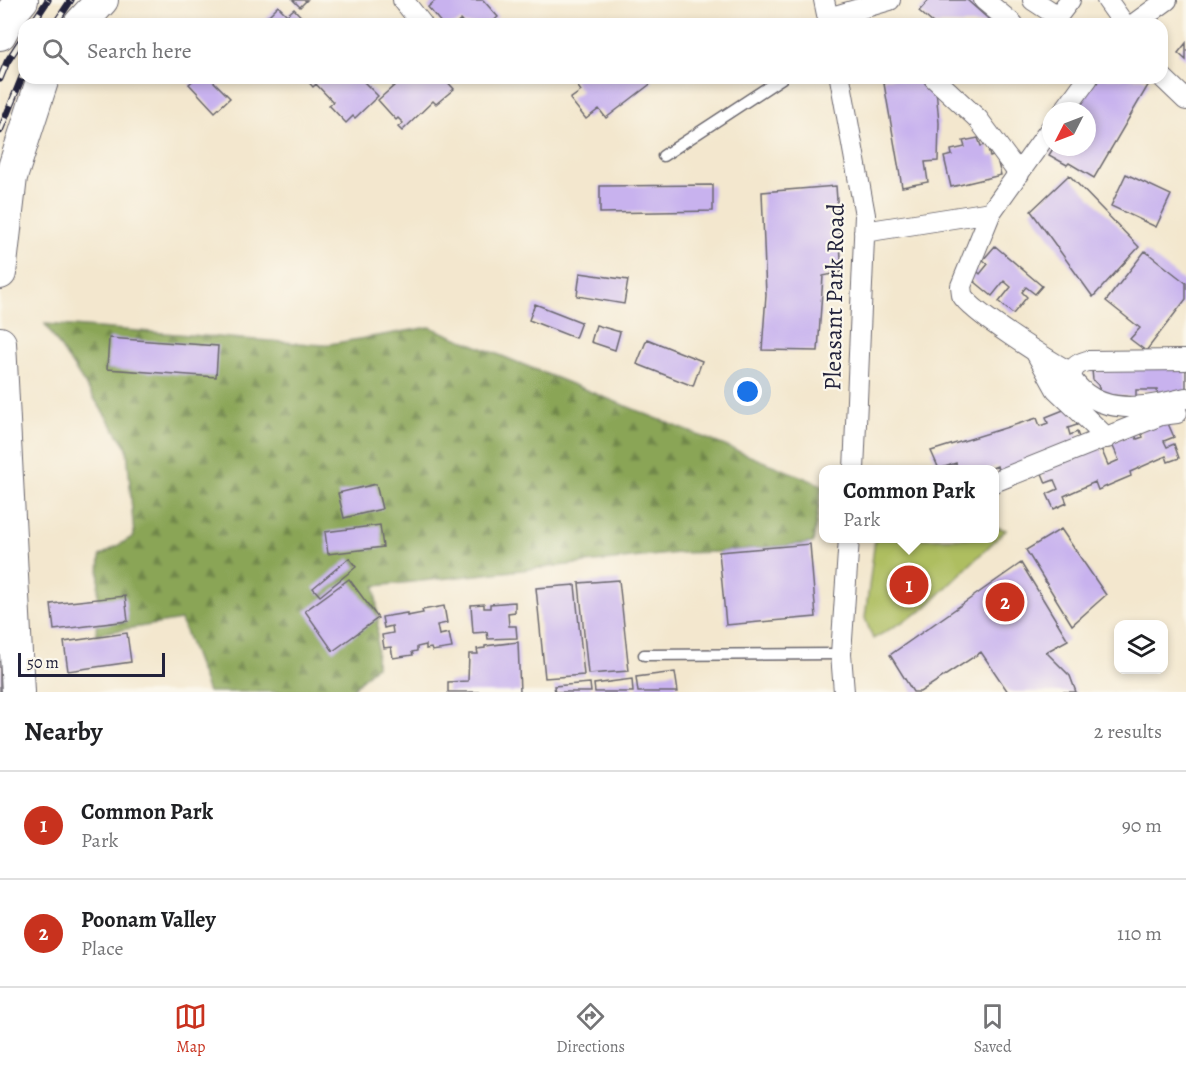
<!DOCTYPE html>
<style>
body{margin:0;font-family:Alegreya,serif;background:#f6f6f6;color:#202124}
.controls{position:absolute;right:18px;bottom:18px;display:grid;overflow:hidden;border-radius:12px;box-shadow:0 3px 9px #0003}
.controls button{width:54px;height:54px;display:grid;place-items:center;padding:0;border:0;border-bottom:2px solid #e0e0e0;background:#fff;color:#202124;font:30px sans-serif}
.compass{position:absolute;left:1042px;top:102px;width:54px;height:54px;border-radius:50%;background:#fff;box-shadow:0 3px 9px #0003;rotate:228deg}
.scale{position:absolute;left:18px;bottom:15px;width:147px;box-sizing:border-box;padding-left:6px;border:3px solid #22223b;border-top:0;font-size:16px;line-height:21px;white-space:nowrap;color:#22223b;-webkit-text-stroke:4px #fbf7ec;paint-order:stroke}
.you{position:absolute;left:748px;top:392px;width:21px;height:21px;margin:-15px;border:4px solid #fff;border-radius:50%;background:#1a73e8;box-shadow:0 0 0 9px #1a73e833}
.badge{display:grid;place-items:center;width:39px;height:39px;border-radius:50%;background:#c8321e;color:#fff;font-size:20px;font-weight:700}
.pin{position:absolute;translate:-50% -50%;border:3px solid #fff;box-shadow:0 2px 6px #0006}
.popup{position:absolute;left:819px;top:465px;width:180px;height:78px;box-sizing:border-box;display:grid;place-content:center;border-radius:12px;background:#fff;filter:drop-shadow(0 2px 4px #0005);font-size:20px;white-space:nowrap;color:#757577}
.popup b{font-size:22px;color:#202124}
.popup::after{content:'';position:absolute;left:50%;top:100%;margin-left:-12px;border:12px solid transparent;border-top-color:#fff}
.list{margin:0;padding:0;list-style:none}
h2{display:flex;justify-content:space-between;align-items:center;height:78px;margin:0;padding:0 24px;font-size:26px}
h2 small{font-size:20px;font-weight:400;color:#757577}
.list li{display:grid;grid-template-columns:39px 1fr auto;gap:18px;align-items:center;box-sizing:border-box;height:108px;padding:0 24px;border-top:2px solid #e0e0e0}
.list b{display:block;font-size:22px;white-space:nowrap}
.list p{margin:0;font-size:20px;white-space:nowrap;color:#757577}
.list em{font-size:20px;font-style:normal;color:#757577}
.icon{flex:none;width:33px;height:33px;fill:none;stroke:currentColor;stroke-width:2;stroke-linecap:round;stroke-linejoin:round}
.map{position:relative;flex:none;width:1186px;height:692px;overflow:hidden}
.search{position:absolute;background:#fff;box-shadow:0 3px 9px #0003;left:18px;right:18px;top:18px;height:66px;display:flex;align-items:center;gap:15px;box-sizing:border-box;padding:0 21px;border-radius:18px;color:#757577;font-size:22px}
.sheet{height:294px;background:#fff}
nav{display:flex;justify-content:space-around;align-items:center;box-sizing:border-box;height:84px;border-top:2px solid #e0e0e0;background:#fff;font-size:16px;color:#757577}
nav a{display:grid;justify-items:center;gap:3px}
nav .on{color:#c8321e}
.map>svg:first-child{display:block}
</style>
<div class="map">
<svg width="1186" height="692" viewBox="0 0 1186 692">
<defs>
<pattern id="forest-firs" width="22" height="20" patternUnits="userSpaceOnUse" patternTransform="scale(1.5)"><rect width="22" height="20" fill="#8aa557"/><path d="M5 1l3.5 6h-7zM16 11l3.5 6h-7z" fill="#708649"/></pattern>
</defs>
<rect width="100%" height="100%" fill="#fbf7ec"/>
<filter id="ink" filterUnits="userSpaceOnUse"><feTurbulence type="fractalNoise" baseFrequency=".0167" numOctaves="2"/><feDisplacementMap in="SourceGraphic" scale="12" xChannelSelector="R" yChannelSelector="G"/><feConvolveMatrix kernelMatrix="1 2 1 2 8 2 1 2 1" color-interpolation-filters="sRGB"/></filter>
<filter id="wash" filterUnits="userSpaceOnUse"><feTurbulence type="fractalNoise" baseFrequency=".008" numOctaves="4" result="noise"/><feDisplacementMap in="SourceGraphic" scale="24" xChannelSelector="R" yChannelSelector="G"/><feGaussianBlur stdDeviation="1.35" result="paint"/><feColorMatrix in="noise" values="0 0 0 0 0 0 0 0 0 0 0 0 0 0 0 0 0 1.4 0 .05"/><feComposite in="paint" operator="in"/></filter>
<g filter="url(#wash)">
<rect width="100%" height="100%" fill="#f3e7ce"/>
<path fill="url(#forest-firs)" stroke="#566449" stroke-width="1.5" d="M45 324 324 345 430 327 822 485 813 543 719 552 678 553 375 586 378 618 376 666 349 692H208L181 620 96 634 100 556 134 536 127 448Z"/>
<path fill="#aebe61" stroke="#68704e" stroke-width="1.5" d="M995 527 1006 530 923 610 873 639 865 618 875 539 994 538Z"/>
<g id="blocks">
<path fill="#c8b2ee" d="M293 0H307L300 7Z
M436 0H483L498 17 490 24 488 22 486 24H464L461 20 456 24H442L428 7Z
M929 0H967L994 24H934L919 11Z
M278 6 287 15 294 9 308 24H260Z
M1186 43V60L1178 53Z
M196 78H210L230 98 215 112 189 84Z
M305 78H360L378 96 355 118 353 116 346 123 329 105 333 102 316 84 313 87Z
M403 78H444L454 89 436 104 433 101 402 131 398 127 403 123 398 118 396 120 378 100Z
M572 78H649L653 82 606 118 599 109 586 119 570 99 581 91Z
M883 78H922L936 89 939 123 938 161 925 162 928 182 902 187Z
M1094 78H1142L1150 82 1094 178 1069 163 1067 165 1049 155 1054 147H1087V111H1074Z
M978 138 981 146 987 145 990 157 996 155 1001 175 951 187 944 157 952 155 951 150 965 147 963 141Z
M1126 174 1171 195 1156 227 1111 206Z
M1069 175 1139 247 1093 297 1031 211Z
M713 185V211L600 213V186Z
M836 186 842 272 823 276 818 351 762 350 766 295 762 192Z
M995 246 1042 286 1035 294 1026 287 1022 292 1027 297 1013 314 999 302 1011 287 1004 281 992 296 969 277 975 269 980 274 988 264 983 260Z
M1145 251 1186 283V299L1146 351 1130 339 1140 328 1106 301Z
M580 273 628 280 624 304 577 296Z
M535 304 581 322 575 338 529 320Z
M596 325 620 332 615 350 591 342Z
M109 338 218 346 216 377 107 369Z
M647 339 702 361 693 386 637 364Z
M1103 366H1186V393L1158 398 1157 390H1136V397L1101 394 1098 385 1093 380 1092 370 1103 371Z
M1071 407 1077 425 1068 428 1070 435 1077 432 1082 446 999 473 997 466 987 470H958L956 463 939 469 931 451 1037 418 1040 426 1048 423 1046 417Z
M1166 419 1174 437 1164 441 1167 447 1174 444 1179 458 1168 462 1166 456 1130 472 1131 476 1098 490 1095 482 1064 496 1067 503 1054 509 1047 494 1058 489 1054 480 1046 483 1041 471 1100 446 1108 465 1119 460 1111 442 1134 433 1137 439 1143 437 1140 430Z
M376 484 382 509 344 518 338 493Z
M380 525 383 547 328 554 325 532Z
M1061 529 1106 595 1072 625 1026 550Z
M810 544 816 617 726 625 719 552Z
M349 558 356 567 320 596 313 588Z
M1021 563 1068 640 1046 652 1070 676 1076 692H1008L981 652 920 692H913L890 655Z
M349 579 378 618 333 651 305 611Z
M619 580 629 671 588 674 579 583Z
M575 585 584 675 545 678 536 588Z
M125 596 128 621 54 630 51 604Z
M515 602V612L508 613 509 626H516L517 638 488 639 487 632 473 633 471 605 484 604V608H490V604Z
M444 606 447 623 437 625 439 635 449 633 452 648 432 651 431 648 426 649V645L417 647V651L412 652 413 655 393 658 391 647 384 648 382 635 393 633 392 626 384 628 382 617 407 613V616L423 613 422 610Z
M127 633 131 662 68 671 64 642Z
M518 642 520 692H448V682L468 681 469 654H478L477 649 485 648V646Z
M0 648 5 692H0Z
M675 672 678 692H638L636 677Z
M632 679 633 692H595L594 684Z
M590 683 591 692H555L554 686Z"/>
</g>
</g>
<g filter="url(#ink)">
<use href="#blocks" fill-opacity="0" stroke="#6b676e" stroke-width="1.5"/>
<g fill="none" stroke-linecap="round" stroke-linejoin="round">
<g stroke="#6b676e" stroke-width="13">
<path id="service" d="M663 156 782 78
M644 655 841 654"/>
</g>
<g stroke="#6b676e" stroke-width="22">
<path id="minor" d="M403 0 422 24
M824 0 829 24
M984 0 1013 24
M1033 0 1056 15 1060 13 1070 0
M1107 0 1124 24
M828 18 890 0
M1134 24 1167 0
M1162 77 1186 100
M840 78 865 215 854 470
M934 78 978 119 1019 174
M1064 111 1088 78
M1051 128 991 212 961 286C961 286 962 294 962 295 971 312 1052 363 1072 373
M864 232 991 212
M1036 353 1056 389 1107 438
M1186 360 1087 361C1076 364 1073 367 1071 378 1098 418 1146 408 1186 398
M994 482 1161 415 1177 413
M844 692 841 654 849 538"/>
</g>
<g stroke="#6b676e" stroke-width="34">
<path id="primary" d="M80 24 102 0
M0 34 11 13 22 0
M0 273 11 177 43 78
M0 343 18 692"/>
</g>
<use href="#service" stroke="#fff" stroke-width="10"/>
<use href="#minor" stroke="#fff" stroke-width="20"/>
<use href="#primary" stroke="#fff" stroke-width="32"/>
<g stroke="#22223b" stroke-width="7">
<path id="rail" d="M32 24 48 0
M55 24 71 0
M0 79 7 62 24 36
M0 131 24 72"/>
</g>
<use href="#rail" stroke="#fbf7ec" stroke-width="4.5" stroke-dasharray="14" stroke-linecap="butt"/>
</g>
</g>
<g text-anchor="middle" dominant-baseline="central" stroke-width="4.5" stroke-linejoin="round" paint-order="stroke">
<g font-size="24" fill="#22223b" stroke="#fbf7ec">
<text transform="translate(834 297) rotate(-89)">Pleasant Park Road</text>
</g>
</g>
</svg>
<div class="controls">
<button><svg class="icon" aria-label="layers" viewBox="0 0 24 24"><path d="M12 4l9 5-9 5-9-5zM3 14l9 5 9-5"/></svg></button>
</div>
<svg class="compass" viewBox="-18 -18 36 36"><path d="M0-13l5 13h-10z" fill="#e53935"/><path d="M0 13l5-13h-10z" fill="#757577"/></svg>
<div class="scale">50 m</div>
<div class="you"></div>
<div class="pin badge" style="left:909px;top:585px">1</div>
<div class="popup"><b>Common Park</b>Park</div>
<div class="pin badge" style="left:1005px;top:602px">2</div>
<div class="search"><svg class="icon" aria-label="search" viewBox="0 0 24 24"><circle cx="10" cy="10" r="6"/><path d="M15 15l6 6"/></svg>Search here</div>
</div>
<section class="sheet">
<h2>Nearby<small>2 results</small></h2>
<ul class="list">
<li><span class="badge">1</span><div><b>Common Park</b><p>Park</p></div><em>90 m</em></li>
<li><span class="badge">2</span><div><b>Poonam Valley</b><p>Place</p></div><em>110 m</em></li>
</ul>
</section>
<nav>
<a class="on"><svg class="icon" aria-label="map" viewBox="0 0 24 24"><path d="M3 6l6-2 6 2 6-2v14l-6 2-6-2-6 2zM9 4v14M15 6v14"/></svg>Map</a>
<a><svg class="icon" aria-label="directions" viewBox="0 0 24 24"><path d="M12 3l9 9-9 9-9-9zM9 14v-3h6M13 9l2 2-2 2"/></svg>Directions</a>
<a><svg class="icon" aria-label="saved" viewBox="0 0 24 24"><path d="M7 4h10v16l-5-4-5 4z"/></svg>Saved</a>
</nav>
